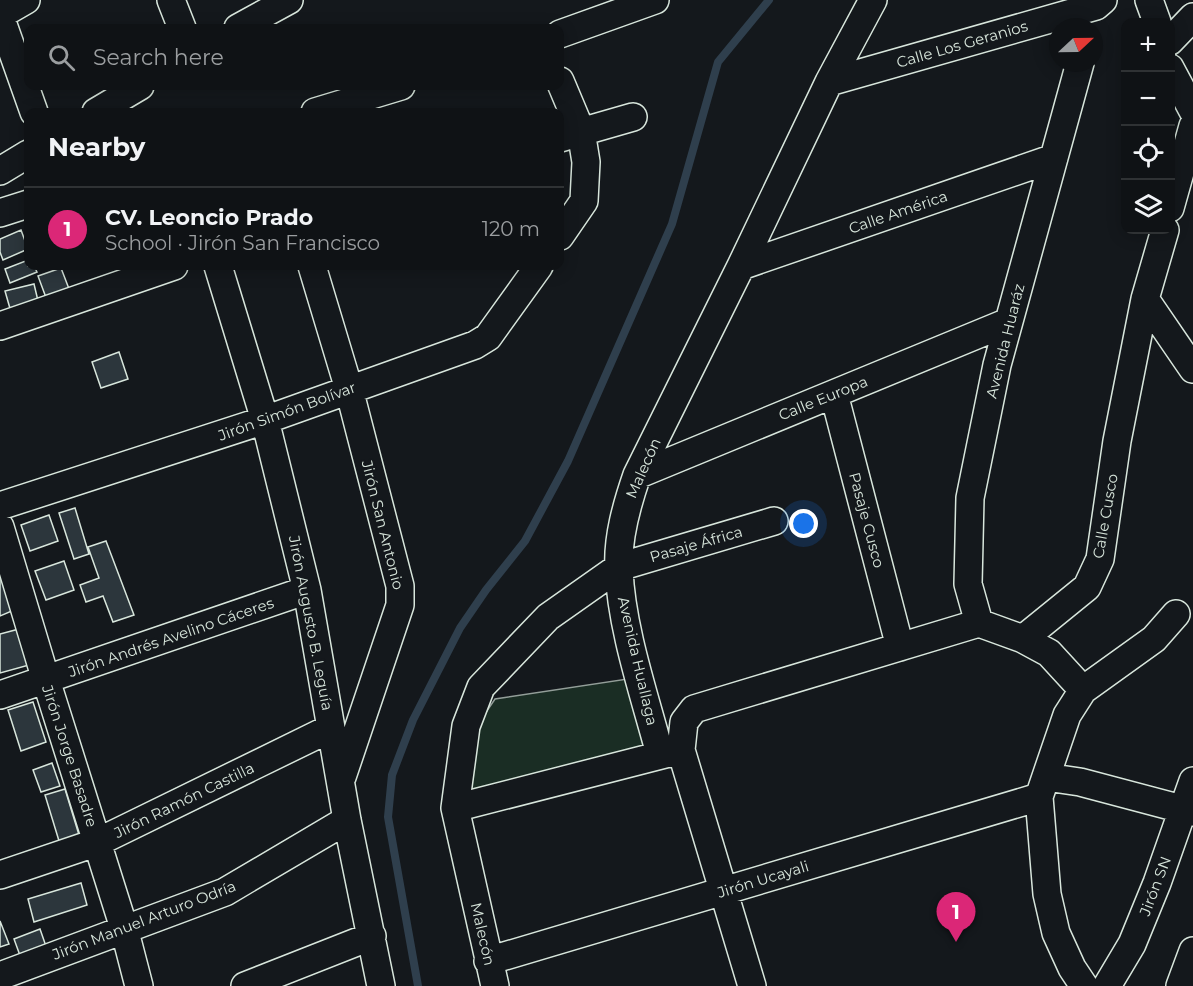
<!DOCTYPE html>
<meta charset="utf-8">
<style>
body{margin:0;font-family:Montserrat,sans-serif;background:#181b1e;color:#f1f3f6}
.controls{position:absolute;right:18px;top:18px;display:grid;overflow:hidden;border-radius:12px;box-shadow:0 3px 15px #0003}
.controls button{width:54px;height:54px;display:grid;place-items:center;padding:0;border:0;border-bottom:2px solid #2f3234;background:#0f1215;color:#f1f3f6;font:30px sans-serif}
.compass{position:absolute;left:1049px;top:18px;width:54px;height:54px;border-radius:50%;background:#0f1215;box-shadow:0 3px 15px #0003;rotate:68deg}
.you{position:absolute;left:804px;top:524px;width:21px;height:21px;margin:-15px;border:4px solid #fff;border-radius:50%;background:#1a73e8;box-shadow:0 0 0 9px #1a73e833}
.badge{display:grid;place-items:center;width:39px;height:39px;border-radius:50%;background:#db2777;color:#fff;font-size:20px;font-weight:700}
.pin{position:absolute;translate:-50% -50px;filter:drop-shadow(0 2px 3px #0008)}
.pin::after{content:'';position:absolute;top:32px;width:21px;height:18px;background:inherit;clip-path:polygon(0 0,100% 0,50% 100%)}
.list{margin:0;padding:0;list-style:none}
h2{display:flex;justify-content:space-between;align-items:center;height:78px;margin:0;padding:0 24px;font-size:26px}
h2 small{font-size:20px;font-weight:400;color:#9b9ea0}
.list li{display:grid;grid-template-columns:39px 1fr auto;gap:18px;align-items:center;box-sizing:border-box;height:84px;padding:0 24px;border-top:2px solid #2f3234}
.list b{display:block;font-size:22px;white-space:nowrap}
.list p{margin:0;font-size:20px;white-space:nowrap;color:#9b9ea0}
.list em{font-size:20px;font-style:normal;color:#9b9ea0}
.icon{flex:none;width:33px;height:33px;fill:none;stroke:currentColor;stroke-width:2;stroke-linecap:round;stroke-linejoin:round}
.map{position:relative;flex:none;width:1193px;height:986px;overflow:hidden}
.search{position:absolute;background:#0f1215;box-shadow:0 3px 15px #0003;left:24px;top:24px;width:540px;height:66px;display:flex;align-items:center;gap:15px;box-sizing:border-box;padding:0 21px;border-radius:12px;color:#9b9ea0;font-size:22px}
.panel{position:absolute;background:#0f1215;box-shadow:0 3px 15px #0003;left:24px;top:108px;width:540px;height:162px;border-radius:12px}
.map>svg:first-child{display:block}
</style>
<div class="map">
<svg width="1193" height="986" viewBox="0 0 1193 986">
<rect width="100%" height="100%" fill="#14181c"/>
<path fill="#1a2d24" stroke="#939e99" stroke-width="1.5" d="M634 678 652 751 469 798 476 727 495 699Z"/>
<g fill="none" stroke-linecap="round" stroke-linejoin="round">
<path stroke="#2f3f4d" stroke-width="8" d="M418 986 388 817 392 775 413 720 460 628 486 590 525 541 568 461 672 224 718 62 769 0"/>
</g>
<path fill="#2c363c" stroke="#d8e6dc" stroke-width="1.5" d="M21 230 28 249 3 260 0 252V239Z
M28 260V266H34L37 272 10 283 5 269Z
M61 268 71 294 48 303 38 276Z
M34 284 39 305 11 312 5 291Z
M119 352 128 379 101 388 92 362Z
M75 508 89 554 74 559 59 513Z
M49 515 58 541 30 551 21 525Z
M106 541 134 615 113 622 103 596 86 602 80 585 99 578 88 547Z
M64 561 74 590 46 600 35 571Z
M7 574 21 607 0 616V577Z
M19 629 29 665 0 673V634Z
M33 702 46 742 21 751 8 710Z
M52 763 60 786 41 792 33 770Z
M65 789 83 848 63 854 45 795Z
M81 883 87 905 34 922 28 899Z
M0 921 9 944 0 947Z
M40 929 48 952 22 961 14 939Z"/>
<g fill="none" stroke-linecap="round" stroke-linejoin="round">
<g stroke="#d8e6dc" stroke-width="30">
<path id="minor" d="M171 0 182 28
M1149 0 1157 22
M0 15 26 0
M0 16 34 112
M238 28 289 0
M560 34 655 0
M1170 41 1193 17
M1170 68 1193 111
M560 81 581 131 586 162 584 201 560 236
M829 82 1096 6 1103 0
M96 112 140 86
M315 112 401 86
M560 138 633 117
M0 171 28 154
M1170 208 1193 126
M0 213 28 204
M218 266 265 420 307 590 347 820 381 986
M312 266 349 389 400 586V605L342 777
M741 266 1054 158
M1145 299 1193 369
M0 326 174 266
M834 394 900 647
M637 475 1008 322
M0 506 265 420 475 345 488 337 539 266
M0 527 46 680 124 928 139 986
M979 623 968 584 970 498 997 365 1080 63
M1023 639 1087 587 1100 559 1117 441 1145 299 1165 230
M0 695 307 590
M660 754C645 697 621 628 619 569 617 538 627 504 637 475L741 266 829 82 873 0
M1046 777 1080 782 1193 812
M455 808 677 751
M0 875 98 842 331 728
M488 961 1039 797
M0 976 225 892 347 820
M245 986 372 936
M495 986 455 808 466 726 481 687 548 617 619 567 774 521
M752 986 681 750 684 722 694 709 979 623 1023 639 1049 653 1083 690
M1084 986 1072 968 1056 933 1047 894 1039 797 1067 715 1083 690 1154 639 1176 614
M1107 986 1132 944 1157 883 1193 781
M1180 986 1193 951"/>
</g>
<use href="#minor" stroke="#14181c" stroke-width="27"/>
</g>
<g text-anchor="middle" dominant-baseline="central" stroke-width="4.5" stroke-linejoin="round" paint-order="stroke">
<g font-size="15" fill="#d8e6dc" stroke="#14181c">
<text transform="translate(962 44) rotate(-16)">Calle Los Geranios</text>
<text transform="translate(898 212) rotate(-19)">Calle América</text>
<text transform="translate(1005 341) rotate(-76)">Avenida Huaráz</text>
<text transform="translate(823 398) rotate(-22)">Calle Europa</text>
<text transform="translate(287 411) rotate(-20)">Jirón Simón Bolívar</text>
<text transform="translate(643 468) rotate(-66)">Malecón</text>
<text transform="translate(1105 516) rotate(-80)">Calle Cusco</text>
<text transform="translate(867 520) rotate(75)">Pasaje Cusco</text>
<text transform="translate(383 525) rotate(76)">Jirón San Antonio</text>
<text transform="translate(696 544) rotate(-16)">Pasaje África</text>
<text transform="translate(311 623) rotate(79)">Jirón Augusto B. Leguía</text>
<text transform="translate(171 637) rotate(-19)">Jirón Andrés Avelino Cáceres</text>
<text transform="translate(638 661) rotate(77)">Avenida Huallaga</text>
<text transform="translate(70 756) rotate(72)">Jirón Jorge Basadre</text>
<text transform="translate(184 800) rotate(-26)">Jirón Ramón Castilla</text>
<text transform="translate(763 879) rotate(-17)">Jirón Ucayali</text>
<text transform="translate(1155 886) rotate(-69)">Jirón SN</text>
<text transform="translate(144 920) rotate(-21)">Jirón Manuel Arturo Odría</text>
<text transform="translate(483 934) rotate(77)">Malecón</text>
</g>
</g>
</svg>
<div class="controls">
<button>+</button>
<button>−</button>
<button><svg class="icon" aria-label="locate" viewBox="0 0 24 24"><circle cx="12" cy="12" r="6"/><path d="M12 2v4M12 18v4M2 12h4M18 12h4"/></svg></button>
<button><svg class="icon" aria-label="layers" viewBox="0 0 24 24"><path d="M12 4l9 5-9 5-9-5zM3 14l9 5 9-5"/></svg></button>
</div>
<svg class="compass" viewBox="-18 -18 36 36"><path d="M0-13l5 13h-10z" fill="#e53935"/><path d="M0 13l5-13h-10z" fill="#9b9ea0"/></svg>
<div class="you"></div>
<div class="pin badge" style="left:956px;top:942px">1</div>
<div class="search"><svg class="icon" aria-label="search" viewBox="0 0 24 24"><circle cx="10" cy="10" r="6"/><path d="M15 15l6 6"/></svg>Search here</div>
<section class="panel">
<h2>Nearby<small></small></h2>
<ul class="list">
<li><span class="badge">1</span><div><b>CV. Leoncio Prado</b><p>School · Jirón San Francisco</p></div><em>120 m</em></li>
</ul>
</section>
</div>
